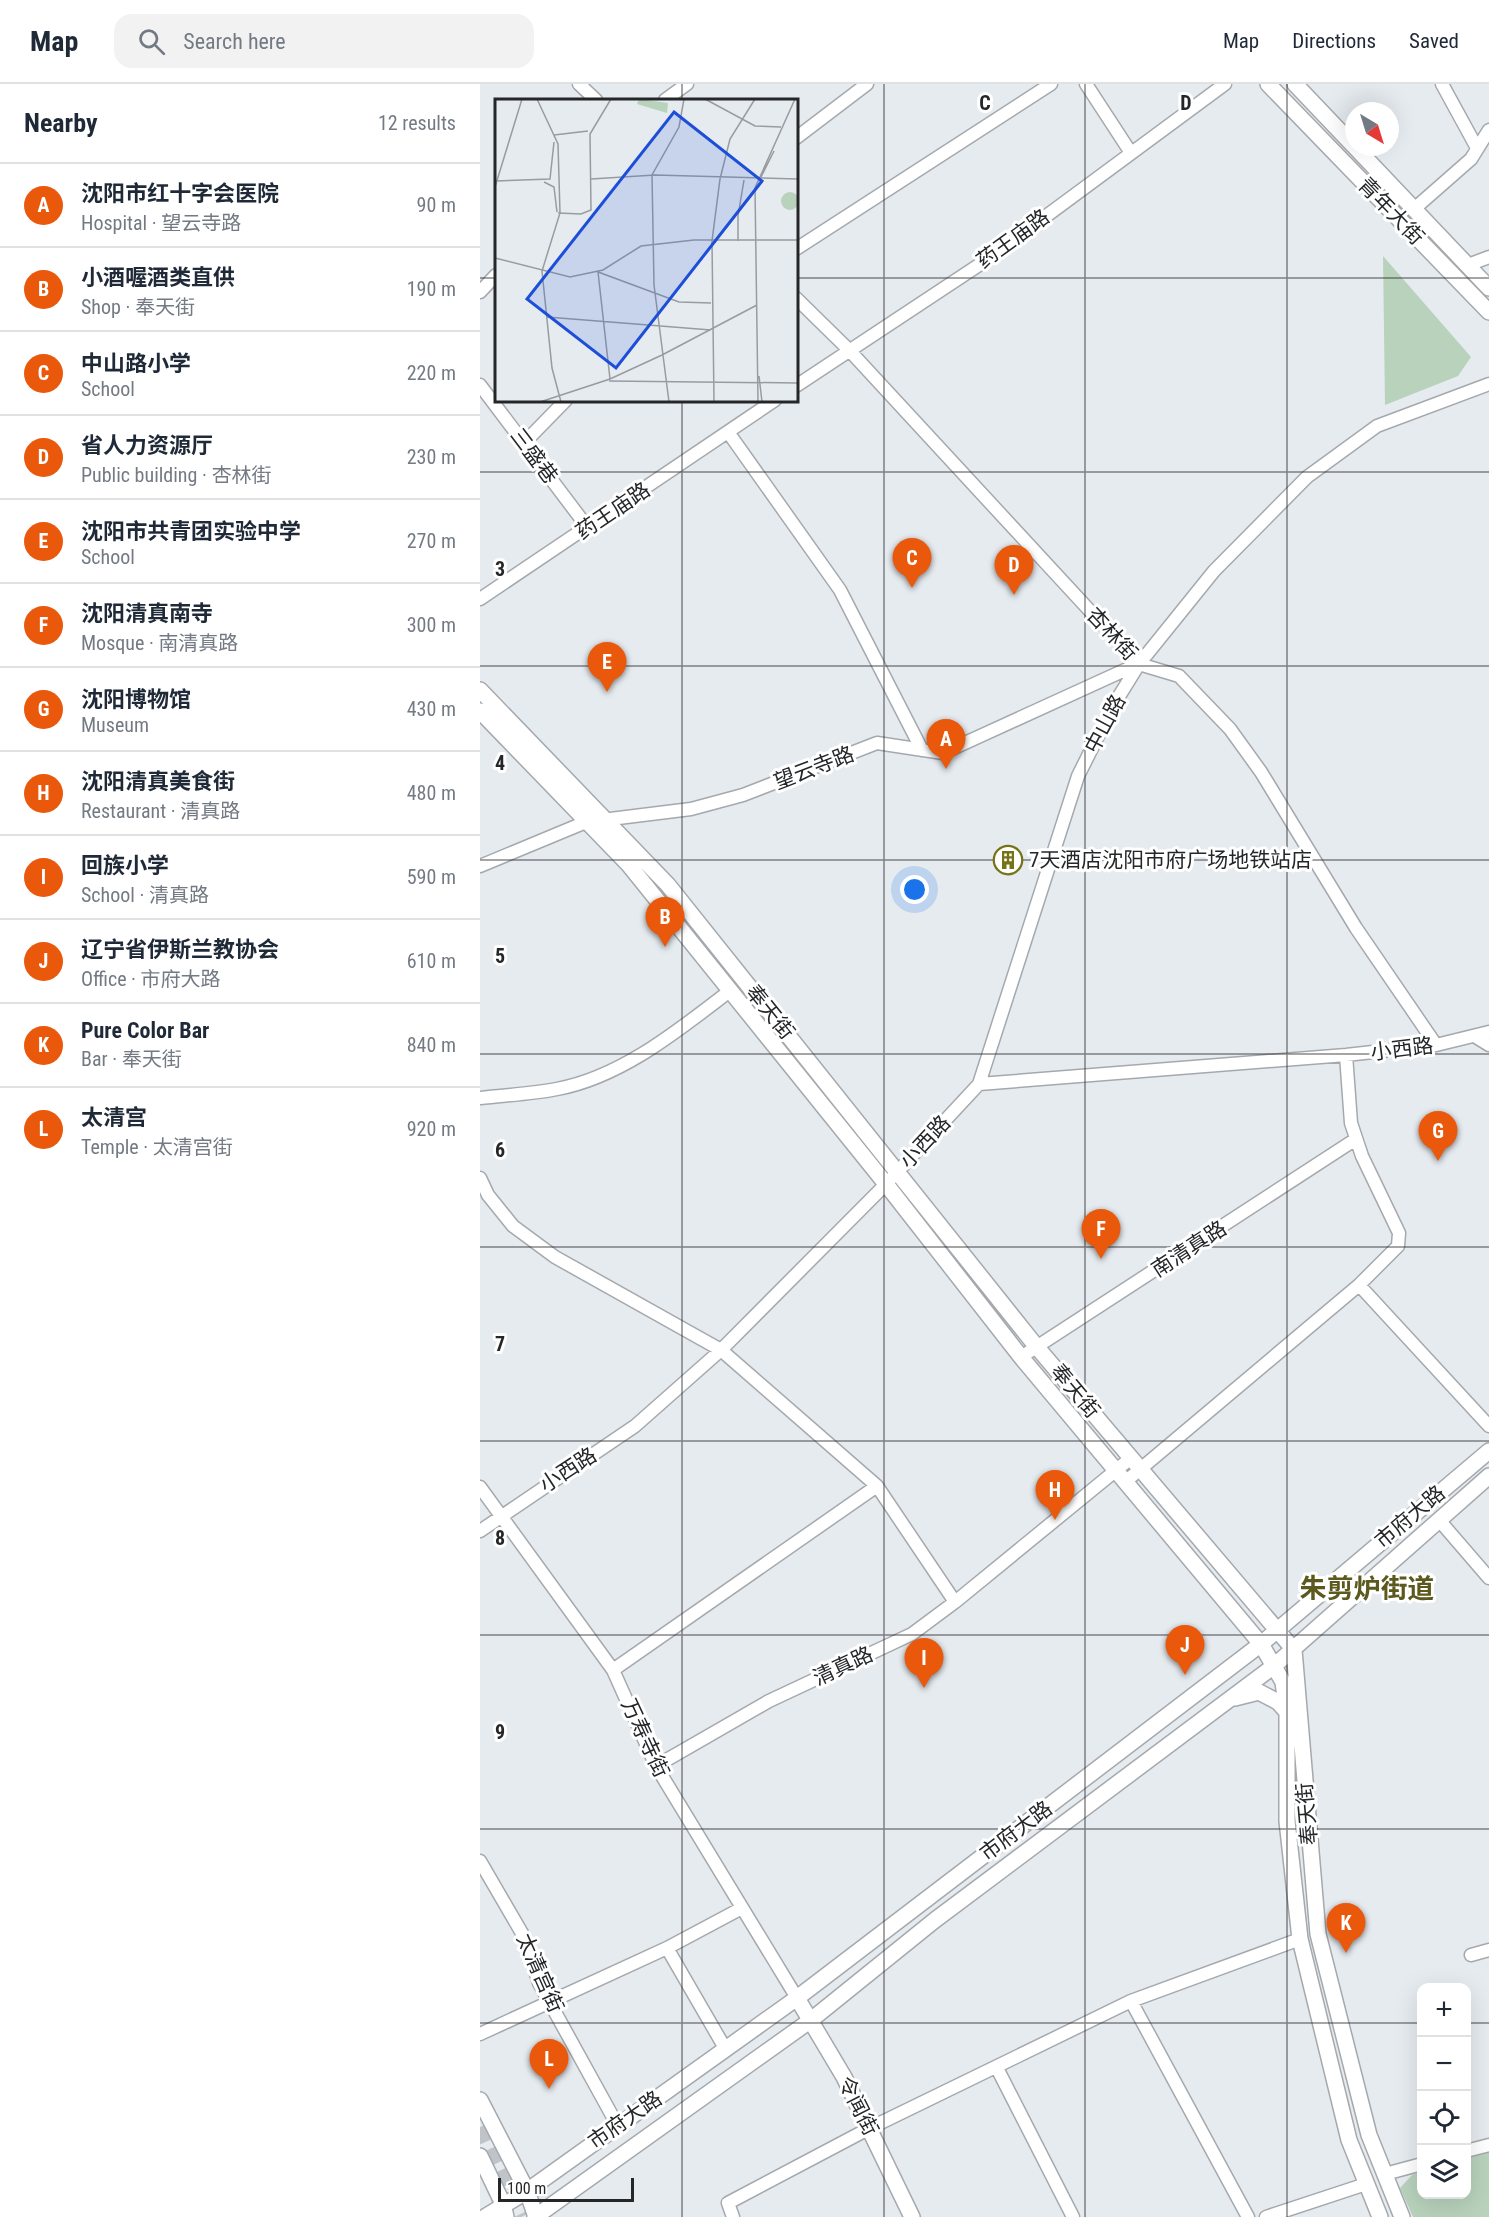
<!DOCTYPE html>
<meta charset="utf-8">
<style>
body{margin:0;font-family:"Roboto Condensed","Noto Sans SC",sans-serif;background:#f2f2f3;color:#1f2937}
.controls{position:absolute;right:18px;bottom:18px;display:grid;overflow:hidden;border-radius:12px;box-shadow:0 6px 24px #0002}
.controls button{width:54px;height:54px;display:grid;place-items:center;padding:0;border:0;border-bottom:2px solid #e0e1e3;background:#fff;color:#1f2937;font:30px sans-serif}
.compass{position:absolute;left:865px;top:18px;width:54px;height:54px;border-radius:50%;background:#fff;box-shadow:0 6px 24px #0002;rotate:142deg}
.scale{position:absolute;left:18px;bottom:15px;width:136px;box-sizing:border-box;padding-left:6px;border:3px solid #242628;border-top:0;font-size:16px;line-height:21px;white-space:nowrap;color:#242628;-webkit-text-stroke:4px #fff;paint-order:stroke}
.you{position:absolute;left:435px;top:806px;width:21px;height:21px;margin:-15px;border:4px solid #fff;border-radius:50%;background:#1a73e8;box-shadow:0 0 0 9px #1a73e833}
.badge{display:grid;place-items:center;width:39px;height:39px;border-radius:50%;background:#ea580c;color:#fff;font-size:20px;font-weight:700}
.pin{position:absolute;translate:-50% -50px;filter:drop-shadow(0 2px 3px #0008)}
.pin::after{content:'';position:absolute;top:32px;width:21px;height:18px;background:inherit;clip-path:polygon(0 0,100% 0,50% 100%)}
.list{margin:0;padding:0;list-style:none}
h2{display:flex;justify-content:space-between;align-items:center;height:78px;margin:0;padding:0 24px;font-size:26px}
h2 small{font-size:20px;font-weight:400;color:#747a83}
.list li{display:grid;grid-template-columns:39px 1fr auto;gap:18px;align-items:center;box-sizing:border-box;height:84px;padding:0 24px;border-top:2px solid #e0e1e3}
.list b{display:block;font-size:22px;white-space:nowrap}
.list p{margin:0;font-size:20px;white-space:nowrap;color:#747a83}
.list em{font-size:20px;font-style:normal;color:#747a83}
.icon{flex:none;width:33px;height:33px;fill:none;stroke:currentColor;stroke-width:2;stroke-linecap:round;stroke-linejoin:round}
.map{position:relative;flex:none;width:1009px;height:2133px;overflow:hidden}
header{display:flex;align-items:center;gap:36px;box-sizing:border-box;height:84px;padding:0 30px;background:#fff;border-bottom:2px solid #e0e1e3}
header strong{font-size:28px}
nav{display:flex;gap:33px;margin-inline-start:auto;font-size:21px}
.search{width:420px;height:54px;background:#f2f2f3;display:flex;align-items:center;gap:15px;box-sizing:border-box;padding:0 21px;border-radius:18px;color:#747a83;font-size:22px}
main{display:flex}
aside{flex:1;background:#fff}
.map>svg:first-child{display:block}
</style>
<header>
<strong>Map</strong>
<div class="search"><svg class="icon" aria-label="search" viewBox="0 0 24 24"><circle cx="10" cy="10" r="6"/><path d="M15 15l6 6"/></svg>Search here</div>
<nav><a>Map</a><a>Directions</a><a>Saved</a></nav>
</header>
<main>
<aside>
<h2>Nearby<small>12 results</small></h2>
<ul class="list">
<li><span class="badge">A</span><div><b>沈阳市红十字会医院</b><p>Hospital · 望云寺路</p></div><em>90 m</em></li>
<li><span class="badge">B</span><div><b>小酒喔酒类直供</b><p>Shop · 奉天街</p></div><em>190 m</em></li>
<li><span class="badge">C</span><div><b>中山路小学</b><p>School</p></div><em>220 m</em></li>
<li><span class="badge">D</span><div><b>省人力资源厅</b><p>Public building · 杏林街</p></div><em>230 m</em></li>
<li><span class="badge">E</span><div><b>沈阳市共青团实验中学</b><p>School</p></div><em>270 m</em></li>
<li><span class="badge">F</span><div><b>沈阳清真南寺</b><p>Mosque · 南清真路</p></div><em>300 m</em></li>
<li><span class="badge">G</span><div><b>沈阳博物馆</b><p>Museum</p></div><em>430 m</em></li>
<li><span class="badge">H</span><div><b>沈阳清真美食街</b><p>Restaurant · 清真路</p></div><em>480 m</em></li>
<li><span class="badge">I</span><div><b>回族小学</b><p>School · 清真路</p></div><em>590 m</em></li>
<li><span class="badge">J</span><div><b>辽宁省伊斯兰教协会</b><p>Office · 市府大路</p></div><em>610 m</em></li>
<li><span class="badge">K</span><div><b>Pure Color Bar</b><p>Bar · 奉天街</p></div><em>840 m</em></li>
<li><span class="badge">L</span><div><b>太清宫</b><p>Temple · 太清宫街</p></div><em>920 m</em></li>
</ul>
</aside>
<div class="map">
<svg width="1009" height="2133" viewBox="0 0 1009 2133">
<rect width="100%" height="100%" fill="#e6ebf0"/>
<path fill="#b8d2bc" d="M903 172 991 273 978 292 905 321Z
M1009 2068V2133H933L920 2104 932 2091 941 2088 942 2110H986L987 2074Z"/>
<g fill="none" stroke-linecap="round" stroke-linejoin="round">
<path stroke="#bfc4c8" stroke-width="16" stroke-dasharray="16 8" stroke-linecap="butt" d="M0 2043 41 2133"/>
<g stroke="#a5a9ad" stroke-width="15">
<path id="minor" d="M99 0 116 16
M606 0 651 69
M962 0 997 64
M185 16 207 0
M316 54 387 0
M934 125 991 75 1009 46
M316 165 571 0
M988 181 1009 173
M0 208 16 191
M316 214 369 266 659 580 699 592 750 645 781 688 876 844 956 961
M0 301 108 444
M316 302 508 175 745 0
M248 348 360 506 442 666
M44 359 86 316
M0 515 295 316
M0 782 106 738 211 725 263 711 397 659 463 669 658 580
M996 953 1009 961
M499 1000 598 692 633 622 659 580 734 487 827 393 897 342 1009 300
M0 1014C26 1011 52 1010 77 1005 142 993 200 945 251 906
M0 1094 8 1111 33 1142 75 1173 241 1266 397 1402 475 1518
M879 1201 1009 1342
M541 1273 876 1055
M645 1398 879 1201 918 1162 919 1149 882 1072 871 1039 866 971
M0 1403 133 1586 176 1682 317 1914
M959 1436 1009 1494
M0 1447 155 1342 241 1266 406 1100 499 1000 866 971 956 961 1009 948
M133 1586 397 1402
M176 1682 289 1617 432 1550 475 1518 651 1374
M0 1777 43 1851 59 1899 134 2035
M187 1864 242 1959
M991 1871 1009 1866
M651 1917 768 2133
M0 1950 187 1864 262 1824
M517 1984 593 2133
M986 2067 1009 2061
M905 2090 942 2080
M253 2133 248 2119 390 2044 651 1917 820 1855
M786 2133 886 2100"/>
</g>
<g stroke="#a5a9ad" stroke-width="18">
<path id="major" d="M788 0 1009 228
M815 0 874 62
M875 63 1009 204
M0 606 188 801 556 1262 814 1566 838 1850 889 2051 922 2133
M0 627 149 781 406 1100 541 1273 781 1560 803 1598 807 1628V1737L820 1855 869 2056 900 2133
M755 1614 779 1608 798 1618 807 1628
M317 1914 364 1993 432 2133
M0 2016 47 2107 56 2133
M0 2072 23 2120 26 2133
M5 2133 47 2107 317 1914 781 1560 1009 1367
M55 2133 331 1936 455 1836 794 1582 1009 1392"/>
</g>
<use href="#minor" stroke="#fff" stroke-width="12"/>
<use href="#major" stroke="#fff" stroke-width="15"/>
</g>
<path fill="none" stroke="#242628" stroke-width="1.5" stroke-opacity="0.55" d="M202 0V16M404 0V2133M605 0V2133M807 0V2133M0 194H16M316 194H1009M202 316V2133M0 388H1009M0 582H1009M0 776H1009M0 970H1009M0 1163H1009M0 1357H1009M0 1551H1009M0 1745H1009M0 1939H942M986 1939H1009"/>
<defs>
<g id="building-ring" transform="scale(1.5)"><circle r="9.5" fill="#fff" stroke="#767316" stroke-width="1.5"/><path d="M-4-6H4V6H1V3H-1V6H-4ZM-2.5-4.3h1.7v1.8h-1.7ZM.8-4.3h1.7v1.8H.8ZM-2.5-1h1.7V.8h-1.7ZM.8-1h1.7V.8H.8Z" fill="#767316"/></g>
</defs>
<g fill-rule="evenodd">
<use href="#building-ring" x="528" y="776"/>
</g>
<g text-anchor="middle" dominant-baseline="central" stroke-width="6" stroke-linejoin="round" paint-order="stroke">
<g font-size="21" fill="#242628" stroke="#fff">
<text transform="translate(911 127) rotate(46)">青年大街</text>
<text transform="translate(533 155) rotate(-36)">药王庙路</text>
<text transform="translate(54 372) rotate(53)">三盛巷</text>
<text transform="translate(133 427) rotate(-34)">药王庙路</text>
<text transform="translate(632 550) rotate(47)">杏林街</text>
<text transform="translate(625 640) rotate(-62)">中山路</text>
<text transform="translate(334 684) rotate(-21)">望云寺路</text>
<text transform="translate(290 928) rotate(51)">奉天街</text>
<text transform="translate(922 965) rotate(-7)">小西路</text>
<text transform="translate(445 1058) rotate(-47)">小西路</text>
<text transform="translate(709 1165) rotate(-33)">南清真路</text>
<text transform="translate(595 1307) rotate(50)">奉天街</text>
<text transform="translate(88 1386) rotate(-33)">小西路</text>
<text transform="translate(930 1433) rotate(-40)">市府大路</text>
<text transform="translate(363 1582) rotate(-25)">清真路</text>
<text transform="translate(165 1654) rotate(65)">万寿寺街</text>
<text transform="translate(827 1730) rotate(-95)">奉天街</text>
<text transform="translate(536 1747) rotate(-37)">市府大路</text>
<text transform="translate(60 1889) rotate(66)">太清宫街</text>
<text transform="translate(378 2022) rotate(63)">令闻街</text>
<text transform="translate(145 2036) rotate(-35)">市府大路</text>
</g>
<g font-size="21" fill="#242628" stroke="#fff" text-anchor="start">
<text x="549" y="776">7天酒店沈阳市府广场地铁站店</text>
</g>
<g font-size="27" font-weight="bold" fill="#5b591e" stroke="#fff">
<text x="887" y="1505">朱剪炉街道</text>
</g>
</g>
<g transform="translate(15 15)">
<rect width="303" height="303" fill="#e6ebf0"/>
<path d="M144 0 173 4 172 14 142 5ZM286 102a9 9 0 1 1 18 0a9 9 0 1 1-18 0Z" fill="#b8d2bc"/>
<path fill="none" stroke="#989ca0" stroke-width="1.5" d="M42 0 63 45 65 114 47 172 57 269 66 303M210 0 260 27 286 28M59 36 93 32M96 80 160 76 303 80M225 80 235 40 260 0M0 82 55 80 59 43M264 82 279 52M49 83 59 88 62 113M0 88 27 0M63 114 86 115 96 111 95 35 116 0M243 142V117L249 81M0 159 75 178 108 171 146 147 199 141H303M52 218 216 231M264 277 267 303M115 280 103 173 184 203 216 204M114 282 303 284M45 303 115 280 167 256 262 206M174 303 159 186 157 76 184 28 189 0M219 303 217 142 225 80M263 303 260 89 300 0"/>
<path fill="#1d4ed8" fill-opacity="0.15" stroke="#1d4ed8" stroke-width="3" d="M179 13 267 82 121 269 32 200Z"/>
<rect width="303" height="303" fill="none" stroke="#242628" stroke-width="3"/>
</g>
<g font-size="20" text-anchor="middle" font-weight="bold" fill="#242628" stroke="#fff" stroke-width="6" stroke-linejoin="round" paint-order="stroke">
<text x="505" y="26">C</text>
<text x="706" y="26">D</text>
<text x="20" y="492">3</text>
<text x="20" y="686">4</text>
<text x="20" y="879">5</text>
<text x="20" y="1073">6</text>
<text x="20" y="1267">7</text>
<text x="20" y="1461">8</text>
<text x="20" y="1655">9</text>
</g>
</svg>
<div class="controls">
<button>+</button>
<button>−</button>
<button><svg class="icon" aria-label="locate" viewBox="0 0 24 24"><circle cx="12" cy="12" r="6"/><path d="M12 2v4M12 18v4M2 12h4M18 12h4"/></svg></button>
<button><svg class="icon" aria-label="layers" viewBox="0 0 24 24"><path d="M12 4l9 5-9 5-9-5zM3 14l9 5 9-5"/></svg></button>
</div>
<svg class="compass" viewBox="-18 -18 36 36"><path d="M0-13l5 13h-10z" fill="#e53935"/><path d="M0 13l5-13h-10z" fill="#747a83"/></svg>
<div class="scale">100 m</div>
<div class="you"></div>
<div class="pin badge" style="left:466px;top:685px">A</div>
<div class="pin badge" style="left:185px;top:863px">B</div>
<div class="pin badge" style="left:432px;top:504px">C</div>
<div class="pin badge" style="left:534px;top:511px">D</div>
<div class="pin badge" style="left:127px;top:608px">E</div>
<div class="pin badge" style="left:621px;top:1175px">F</div>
<div class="pin badge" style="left:958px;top:1077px">G</div>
<div class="pin badge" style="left:575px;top:1436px">H</div>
<div class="pin badge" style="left:444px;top:1604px">I</div>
<div class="pin badge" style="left:705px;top:1591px">J</div>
<div class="pin badge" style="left:866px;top:1869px">K</div>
<div class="pin badge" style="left:69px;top:2005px">L</div>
</div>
</main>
